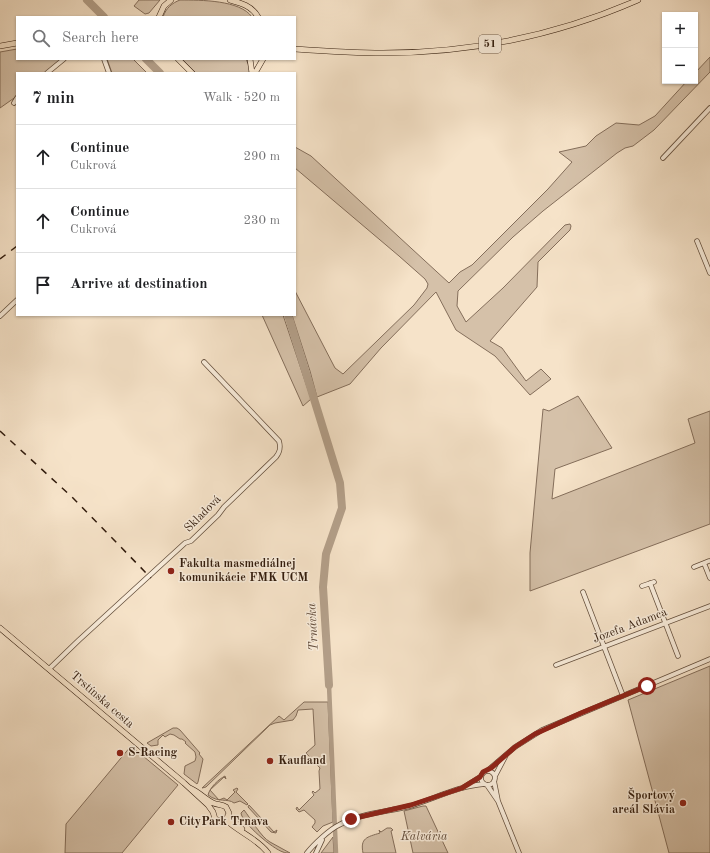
<!DOCTYPE html>
<meta charset="utf-8">
<style>
body{margin:0;font-family:"Old Standard TT",serif;background:#f6f6f6;color:#202124}
.controls{position:absolute;right:12px;top:12px;display:grid;overflow:hidden;border-radius:0px;box-shadow:0 1px 3px #0004}
.controls button{width:36px;height:36px;display:grid;place-items:center;padding:0;border:0;border-bottom:1px solid #e0e0e0;background:#fff;color:#202124;font:20px sans-serif}
.stop{position:absolute;width:12px;height:12px;margin:-9px;border:3px solid #8f2418;border-radius:50%;background:#fff}
.stop.end{background:#8f2418;border-color:#fff;box-shadow:0 1px 4px #0008}
.list{margin:0;padding:0;list-style:none}
h2{display:flex;justify-content:space-between;align-items:center;height:52px;margin:0;padding:0 16px;font-size:17px}
h2 small{font-size:13px;font-weight:400;color:#757577}
.list li{display:grid;grid-template-columns:26px 1fr auto;gap:12px;align-items:center;box-sizing:border-box;height:64px;padding:0 16px;border-top:1px solid #e0e0e0}
.list b{display:block;font-size:15px;white-space:nowrap}
.list p{margin:0;font-size:13px;white-space:nowrap;color:#757577}
.list em{font-size:13px;font-style:normal;color:#757577}
.icon{flex:none;width:22px;height:22px;fill:none;stroke:currentColor;stroke-width:2;stroke-linecap:round;stroke-linejoin:round}
.map{position:relative;flex:none;width:710px;height:853px;overflow:hidden}
.search{position:absolute;background:#fff;box-shadow:0 1px 3px #0004;left:16px;top:16px;width:280px;height:44px;display:flex;align-items:center;gap:10px;box-sizing:border-box;padding:0 14px;border-radius:0px;color:#757577;font-size:15px}
.panel{position:absolute;background:#fff;box-shadow:0 1px 3px #0004;left:16px;top:72px;width:280px;height:244px;border-radius:0px}
.map>svg:first-child{display:block}
</style>
<div class="map">
<svg width="710" height="853" viewBox="0 0 710 853">
<rect width="100%" height="100%" fill="#f6e3c9"/>
<filter id="stains"><feTurbulence type="fractalNoise" baseFrequency=".005" numOctaves="4"/><feColorMatrix values="0 0 0 0 .2 0 0 0 0 .09 0 0 0 0 .02 0 0 0 .5 -.17"/></filter>
<radialGradient id="worn" r=".72"><stop offset=".6" stop-color="#630" stop-opacity="0"/><stop offset="1" stop-color="#630" stop-opacity=".3"/></radialGradient>
<path fill="#d5c1a9" stroke="#846e5b" d="M139 0H160L149 13 145 14 134 6Z
M180 0C201 0 240 0 252 17H163C166 8 172 3 180 0Z
M17 49V59H66L47 73H17V96L0 108V52Z
M710 57V72L654 130 633 146 625 148 617 153 543 211 513 237 458 291 457 306 466 322 503 288 565 225 570 224 571 226 570 230 538 262 537 287 490 341 502 348 526 381 541 369 551 379 530 395 495 356 456 330 436 292 381 348 350 384 317 397 310 371 292 315H295V291L335 368 343 374 414 305 427 288 428 284 425 279 399 256 295 168V147L311 156 449 283 460 272 472 265 548 189 572 162 559 152 586 146 596 136 616 123 639 125 655 116 687 81H695V73Z
M107 59H133L147 73H112Z
M182 59H246L250 68 249 73H196Z
M262 315H283L311 399 303 406Z
M578 396 612 448 555 469 552 499 695 443 688 419 710 411V524L530 591V553L543 409 549 411Z
M710 666V853H669L628 700Z
M304 702H328L333 822 323 826 317 832 312 827 315 823V820L304 810 299 812 296 809 297 807 299 810 314 795 312 792 313 791 315 793 320 789 319 771 320 768 306 753 315 745 313 709 298 710 296 716 293 720 275 723 270 725 206 787 202 788 279 716 284 720Z
M173 728H177L180 730 200 753 199 754 203 759 198 782 197 784 184 774 185 766 195 761 196 757 195 752 185 743 186 742 182 739H180L174 735 170 734 165 737 163 735 158 740V745L151 746 147 743Z
M131 746 178 785 122 853H65L66 824Z
M225 776 226 779 224 777 210 790 219 800 224 798 227 800 235 792 233 790 237 788 238 789 236 792 248 804 247 805 240 801 234 803C228 798 218 803 208 795 210 787 219 779 225 776Z
M249 805 274 832 277 830 276 833 271 832 248 807Z
M423 806H426L448 853H413L404 811Z
M244 810C251 819 261 837 270 842 277 846 283 849 290 853 288 853 285 853 283 852 273 849 242 823 241 813Z
M387 828H391L393 830 391 831 396 853H363C360 838 367 837 380 833L379 830 381 832Z
M333 837 334 853H321Z"/>
<g fill="none" stroke-linecap="round" stroke-linejoin="round">
<path stroke="#b39f89" stroke-width="4.5" d="M329 685 336 853"/>
<path stroke="#b39f89" stroke-width="8" d="M87 0 104 17
M146 59 160 73
M288 315 340 483 342 508 326 554 323 587 329 685"/>
<g stroke="#634e3c" stroke-width="5.5">
<path id="minor" d="M104 59 109 73
M47 73 64 59
M14 103 17 98
M663 158 710 108
M697 241 710 273
M0 316 17 300
M704 563 710 578
M694 567 709 561
M650 583 678 656
M642 586 654 582
M583 592 623 696
M556 665 710 606
M49 669 79 640 185 543 191 541 218 515 224 507 276 457C280 452 281 448 279 441L204 362
M481 778a7 7 0 1 1 14 0a7 7 0 1 1-14 0Z
M487 771 515 747 542 730 710 659
M495 776 505 757
M494 781 498 801 519 853
M487 785 498 801
M464 787 480 777
M307 853C313 845 330 829 339 825 361 813 387 812 410 806 434 799 458 786 484 784
M316 853 322 840"/>
</g>
<g stroke="#321c0d" stroke-width="6">
<path id="major" d="M230 0C241 3 252 6 258 17
M159 17 164 6 171 0
M0 46 17 43
M295 49C324 51 354 53 383 53 471 53 558 35 638 0
M178 59 192 73
M250 59 252 73
M255 73 263 59
M0 628 184 783 208 805 213 812 215 819 221 821 227 818 229 813 226 807C222 804 218 805 213 803 205 799 199 792 190 788
M228 815 242 829
M225 819C238 832 257 838 268 853"/>
</g>
<use href="#minor" stroke="#f9eddc" stroke-width="4"/>
<use href="#major" stroke="#f6e3c9" stroke-width="5"/>
<path stroke="#321c0d" stroke-width="1.5" stroke-dasharray="7 7" stroke-linecap="butt" d="M0 259 17 246
M0 431 73 498 151 578"/>
</g>
<g fill="none" stroke-linecap="round" stroke-linejoin="round">
<path stroke="#8f2418" stroke-width="5" d="M351 819 411 805 462 788 480 777 483 772 491 768 515 747 535 734 581 713 647 686"/>
</g>
<g fill="#8f2418" stroke="#f9eddc" stroke-width="1.5">
<circle cx="171" cy="571" r="4"/>
<circle cx="120" cy="753" r="4"/>
<circle cx="270" cy="761" r="4"/>
<circle cx="683" cy="803" r="4"/>
<circle cx="171" cy="822" r="4"/>
</g>
<g text-anchor="middle" dominant-baseline="central" stroke-width="3" stroke-linejoin="round" paint-order="stroke">
<rect fill="#f9eddc" stroke="#6e5b4b" stroke-width="1" x="479" y="35" width="22" height="18" rx="3"/>
<g font-size="11" font-weight="bold" fill="#321c0d">
<text x="490" y="44">51</text>
</g>
<g font-size="12" fill="#321c0d" stroke="#f9eddc">
<text transform="translate(203 514) rotate(-45)">Skladová</text>
<text transform="translate(630 626) rotate(-21)">Jozefa Adamca</text>
<text transform="translate(102 700) rotate(41)">Trstínska cesta</text>
</g>
<g font-size="12" font-weight="bold" fill="#321c0d" stroke="#f9eddc" text-anchor="start">
<text x="179" y="564">Fakulta masmediálnej<tspan x="179" dy="14">komunikácie FMK UCM</tspan></text>
<text x="128" y="753">S-Racing</text>
<text x="278" y="761">Kaufland</text>
<text x="675" y="796" text-anchor="end">Športový<tspan x="675" dy="14">areál Slávia</tspan></text>
<text x="179" y="822">CityPark Trnava</text>
</g>
<g font-size="12" font-style="italic" fill="#634e3c" stroke="#f9eddc">
<text x="424" y="837">Kalvária</text>
</g>
<g font-size="13" font-style="italic" fill="#66503f" stroke="#f9eddc">
<text transform="translate(313 627) rotate(-93)">Trnávka</text>
</g>
</g>
<rect width="100%" height="100%" filter="url(#stains)"/>
<rect width="100%" height="100%" fill="url(#worn)"/>
</svg>
<div class="controls">
<button>+</button>
<button>−</button>
</div>
<div class="stop" style="left:647px;top:686px"></div>
<div class="stop end" style="left:351px;top:819px"></div>
<div class="search"><svg class="icon" aria-label="search" viewBox="0 0 24 24"><circle cx="10" cy="10" r="6"/><path d="M15 15l6 6"/></svg>Search here</div>
<section class="panel">
<h2>7 min<small>Walk · 520 m</small></h2>
<ul class="list">
<li><svg class="icon" aria-label="ahead" viewBox="0 0 24 24"><path d="M12 20V5M6 11l6-6 6 6"/></svg><div><b>Continue</b><p>Cukrová</p></div><em>290 m</em></li>
<li><svg class="icon" aria-label="ahead" viewBox="0 0 24 24"><path d="M12 20V5M6 11l6-6 6 6"/></svg><div><b>Continue</b><p>Cukrová</p></div><em>230 m</em></li>
<li><svg class="icon" aria-label="arrive" viewBox="0 0 24 24"><path d="M6 21V4h12l-3 4 3 4H6"/></svg><div><b>Arrive at destination</b></div></li>
</ul>
</section>
</div>
